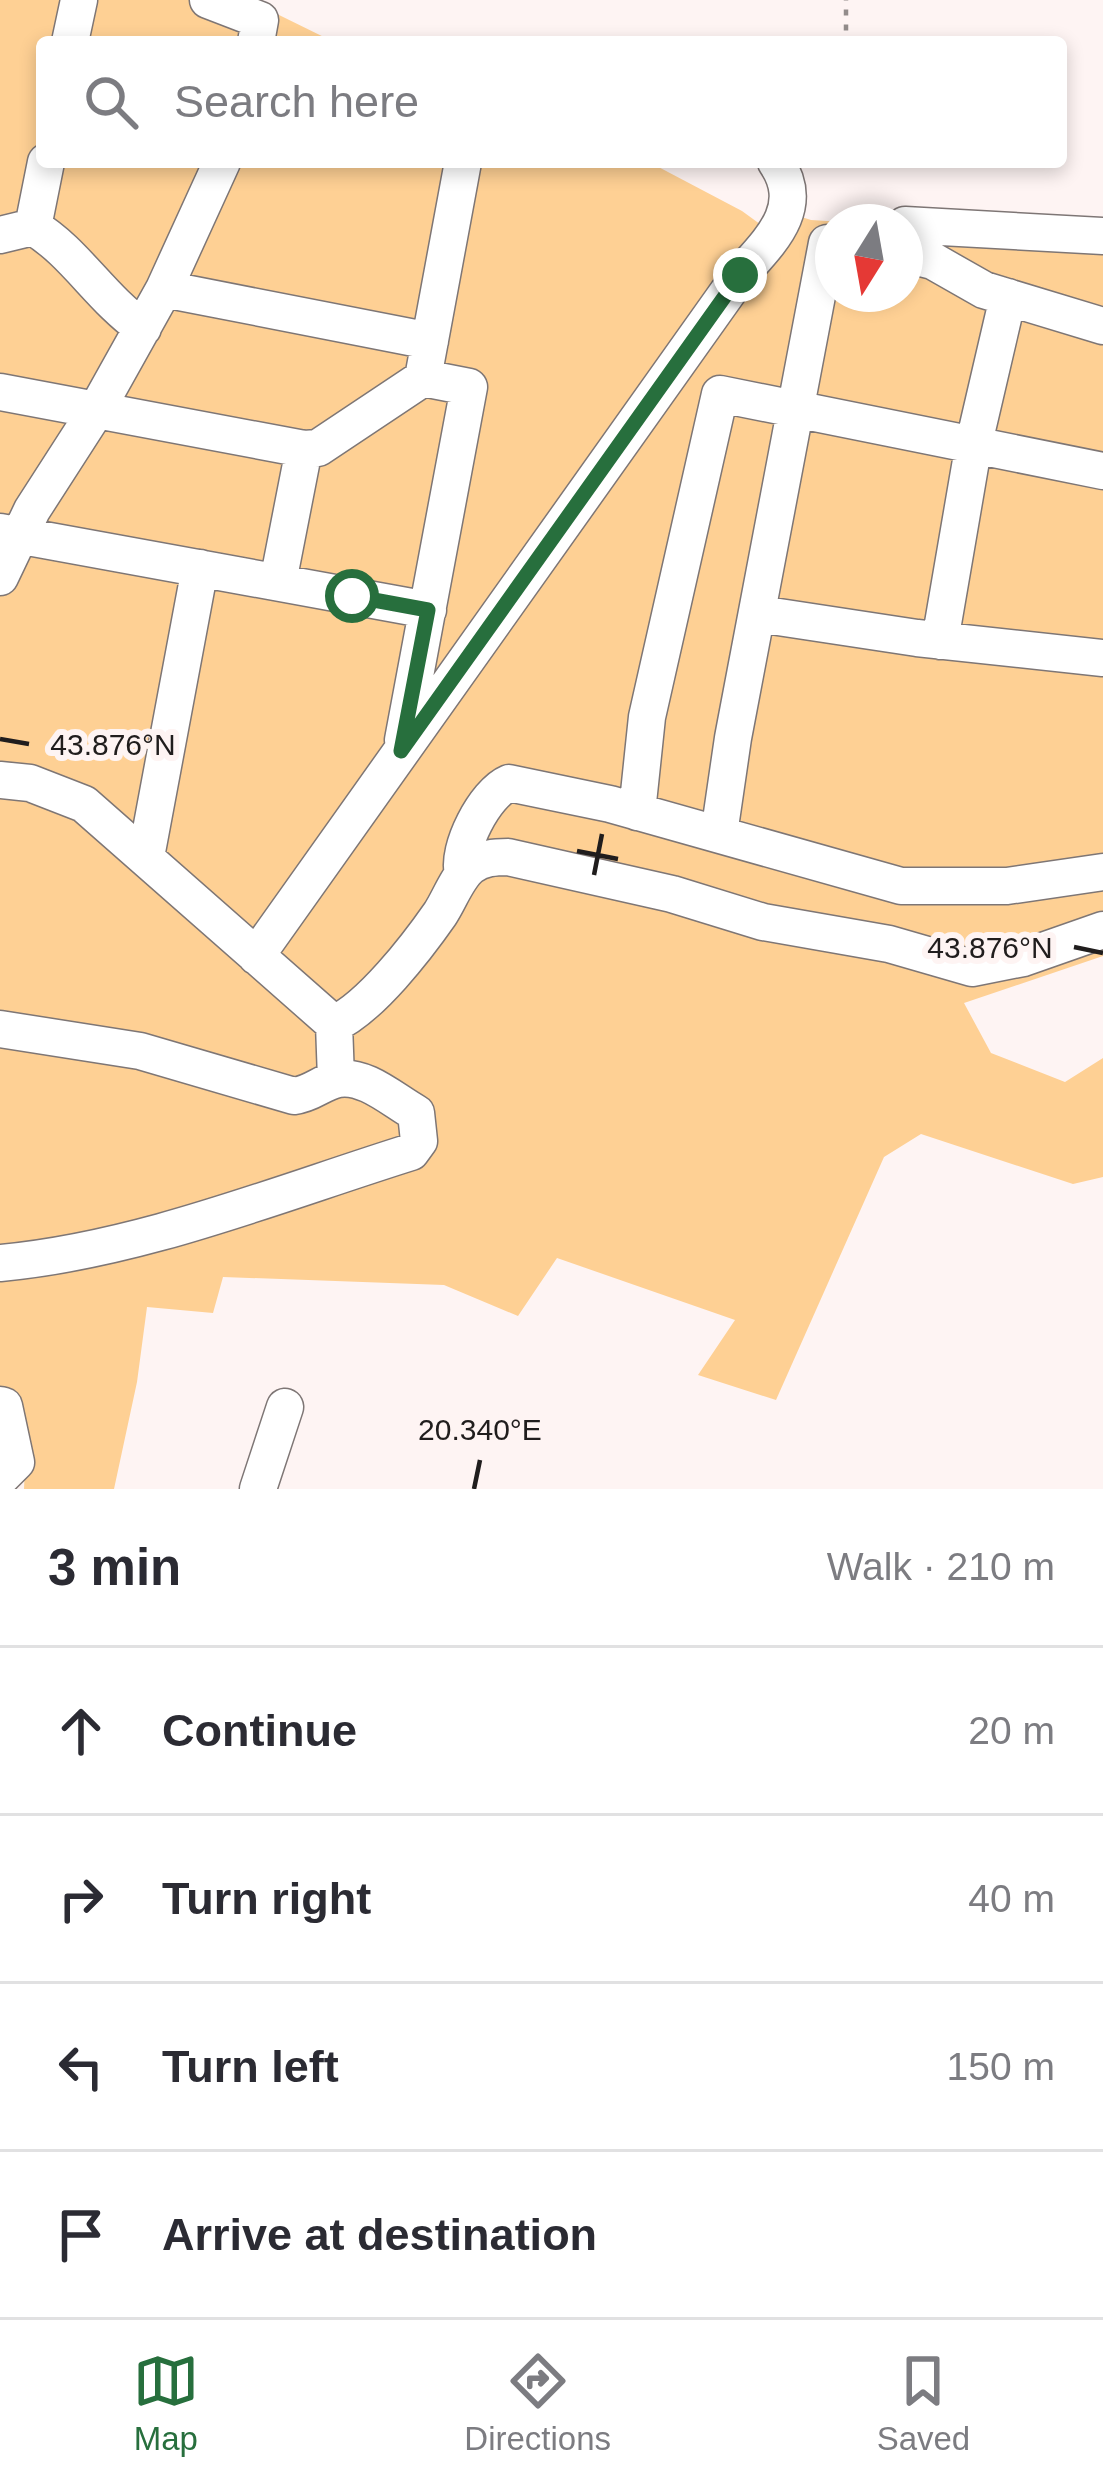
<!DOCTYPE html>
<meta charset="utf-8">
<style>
body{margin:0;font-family:Helvetica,sans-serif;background:#f7f7f7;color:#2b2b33}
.compass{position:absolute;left:815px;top:204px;width:108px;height:108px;border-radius:50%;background:#fff;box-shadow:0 6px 18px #0003;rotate:191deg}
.stop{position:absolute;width:36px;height:36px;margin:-27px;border:9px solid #276f3d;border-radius:50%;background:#fff}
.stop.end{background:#276f3d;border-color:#fff;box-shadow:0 3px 12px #0008}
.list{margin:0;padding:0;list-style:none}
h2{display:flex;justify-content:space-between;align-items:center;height:156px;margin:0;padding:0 48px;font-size:51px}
h2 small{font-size:39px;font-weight:400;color:#7c7c81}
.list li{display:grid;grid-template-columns:78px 1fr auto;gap:36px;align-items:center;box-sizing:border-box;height:168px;padding:0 48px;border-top:3px solid #e1e1e2}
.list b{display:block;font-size:45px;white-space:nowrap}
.list em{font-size:39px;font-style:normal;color:#7c7c81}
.icon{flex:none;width:66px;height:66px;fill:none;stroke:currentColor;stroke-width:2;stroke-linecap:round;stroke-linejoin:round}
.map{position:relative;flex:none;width:1103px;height:1489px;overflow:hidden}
.search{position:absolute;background:#fff;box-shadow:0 6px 18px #0003;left:36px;right:36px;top:36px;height:132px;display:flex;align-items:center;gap:30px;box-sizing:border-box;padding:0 42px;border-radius:12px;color:#7c7c81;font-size:45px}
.sheet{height:828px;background:#fff}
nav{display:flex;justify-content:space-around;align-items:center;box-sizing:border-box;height:168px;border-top:3px solid #e1e1e2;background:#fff;font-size:33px;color:#7c7c81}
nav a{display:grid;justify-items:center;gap:6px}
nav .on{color:#276f3d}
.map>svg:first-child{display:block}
</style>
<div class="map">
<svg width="1103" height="1489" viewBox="0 0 1103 1489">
<rect width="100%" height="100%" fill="#fef4f3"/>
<path fill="#fed094" d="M0 0H237L277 14 334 42H42V162H649L742 211 775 235 789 213 811 220 843 222H833V294H905V225L1103 241V956L964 1003 991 1053 1065 1082 1103 1058V1177L1073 1184 921 1134 884 1157 776 1400 698 1375 735 1320 557 1258 518 1316 444 1285 223 1277 213 1313 147 1307 137 1382 114 1489H24L26 1443 0 1399Z"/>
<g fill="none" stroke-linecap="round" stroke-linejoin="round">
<g stroke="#7e7675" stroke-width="39">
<path id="minor" d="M208 0 260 20 256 42
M70 42 79 0
M905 225 1103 236
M33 227C75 252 100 298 143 328
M0 235 33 227 46 162
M905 254 933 261 984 290 1103 326
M164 289 430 341
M0 392 304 449 278 582
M304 449 318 448 423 378
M0 532 428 610
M0 577 32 510 97 409 164 289 222 162
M759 614 917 638 1103 658
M940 641 974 443 1008 297
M403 740 469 387 423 378 463 162
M0 780 30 783 84 804 334 1024 336 1079
M637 812 647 717 720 394 1103 471
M719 834 733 738 827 243
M146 857 200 568
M463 874C456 849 485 793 509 783L610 804 901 886H1007L1103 872
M256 956 740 275C770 241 807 208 776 162
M334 1024C370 1008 417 947 440 914 450 899 457 877 471 866 483 858 494 857 508 857L672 894 763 922 889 944 972 968 1023 958 1103 930
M0 1029 140 1051 294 1096C312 1094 322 1082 338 1079 365 1074 394 1101 416 1113L419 1141 411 1152C277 1194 140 1250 0 1263
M0 1405 4 1406 16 1462 0 1478
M258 1489 285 1407"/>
</g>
<path stroke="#938c8b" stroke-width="4.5" stroke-dasharray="6 9" stroke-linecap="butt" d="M839 42 846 37V0"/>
<use href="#minor" stroke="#fff" stroke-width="36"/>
</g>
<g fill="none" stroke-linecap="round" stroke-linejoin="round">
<path stroke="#276f3d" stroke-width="15" d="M352 596 428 610 401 751 740 275"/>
</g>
<path fill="none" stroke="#201d1d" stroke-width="4.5" d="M0 739 29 744M577 851 618 859M594 875 602 834M1074 947 1103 953M474 1489 480 1460"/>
<g font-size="30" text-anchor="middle" fill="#201d1d" stroke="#fef4f3" stroke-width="12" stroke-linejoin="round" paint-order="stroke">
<text x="113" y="755">43.876°N</text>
<text x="990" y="958">43.876°N</text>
<text x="480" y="1440">20.340°E</text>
</g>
</svg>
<svg class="compass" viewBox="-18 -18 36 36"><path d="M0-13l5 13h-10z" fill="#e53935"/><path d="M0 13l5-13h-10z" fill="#7c7c81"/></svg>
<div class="stop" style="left:352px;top:596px"></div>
<div class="stop end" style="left:740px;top:275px"></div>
<div class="search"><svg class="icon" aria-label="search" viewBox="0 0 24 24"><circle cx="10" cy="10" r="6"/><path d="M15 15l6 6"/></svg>Search here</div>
</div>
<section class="sheet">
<h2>3 min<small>Walk · 210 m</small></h2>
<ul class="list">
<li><svg class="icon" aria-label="ahead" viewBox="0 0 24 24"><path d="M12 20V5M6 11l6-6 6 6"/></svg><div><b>Continue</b></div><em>20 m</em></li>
<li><svg class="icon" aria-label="right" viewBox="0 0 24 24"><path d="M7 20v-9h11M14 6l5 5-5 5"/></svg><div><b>Turn right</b></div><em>40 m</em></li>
<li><svg class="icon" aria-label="left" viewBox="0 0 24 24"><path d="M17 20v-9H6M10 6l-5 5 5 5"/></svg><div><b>Turn left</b></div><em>150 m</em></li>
<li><svg class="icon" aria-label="arrive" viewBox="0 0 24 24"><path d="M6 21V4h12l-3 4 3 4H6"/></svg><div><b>Arrive at destination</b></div></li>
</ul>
</section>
<nav>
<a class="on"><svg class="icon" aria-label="map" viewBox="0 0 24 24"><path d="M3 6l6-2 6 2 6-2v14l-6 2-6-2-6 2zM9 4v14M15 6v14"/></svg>Map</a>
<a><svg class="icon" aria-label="directions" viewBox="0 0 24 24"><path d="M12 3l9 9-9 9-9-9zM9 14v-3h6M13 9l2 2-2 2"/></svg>Directions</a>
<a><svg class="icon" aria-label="saved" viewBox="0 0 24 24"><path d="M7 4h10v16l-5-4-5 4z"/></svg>Saved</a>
</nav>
